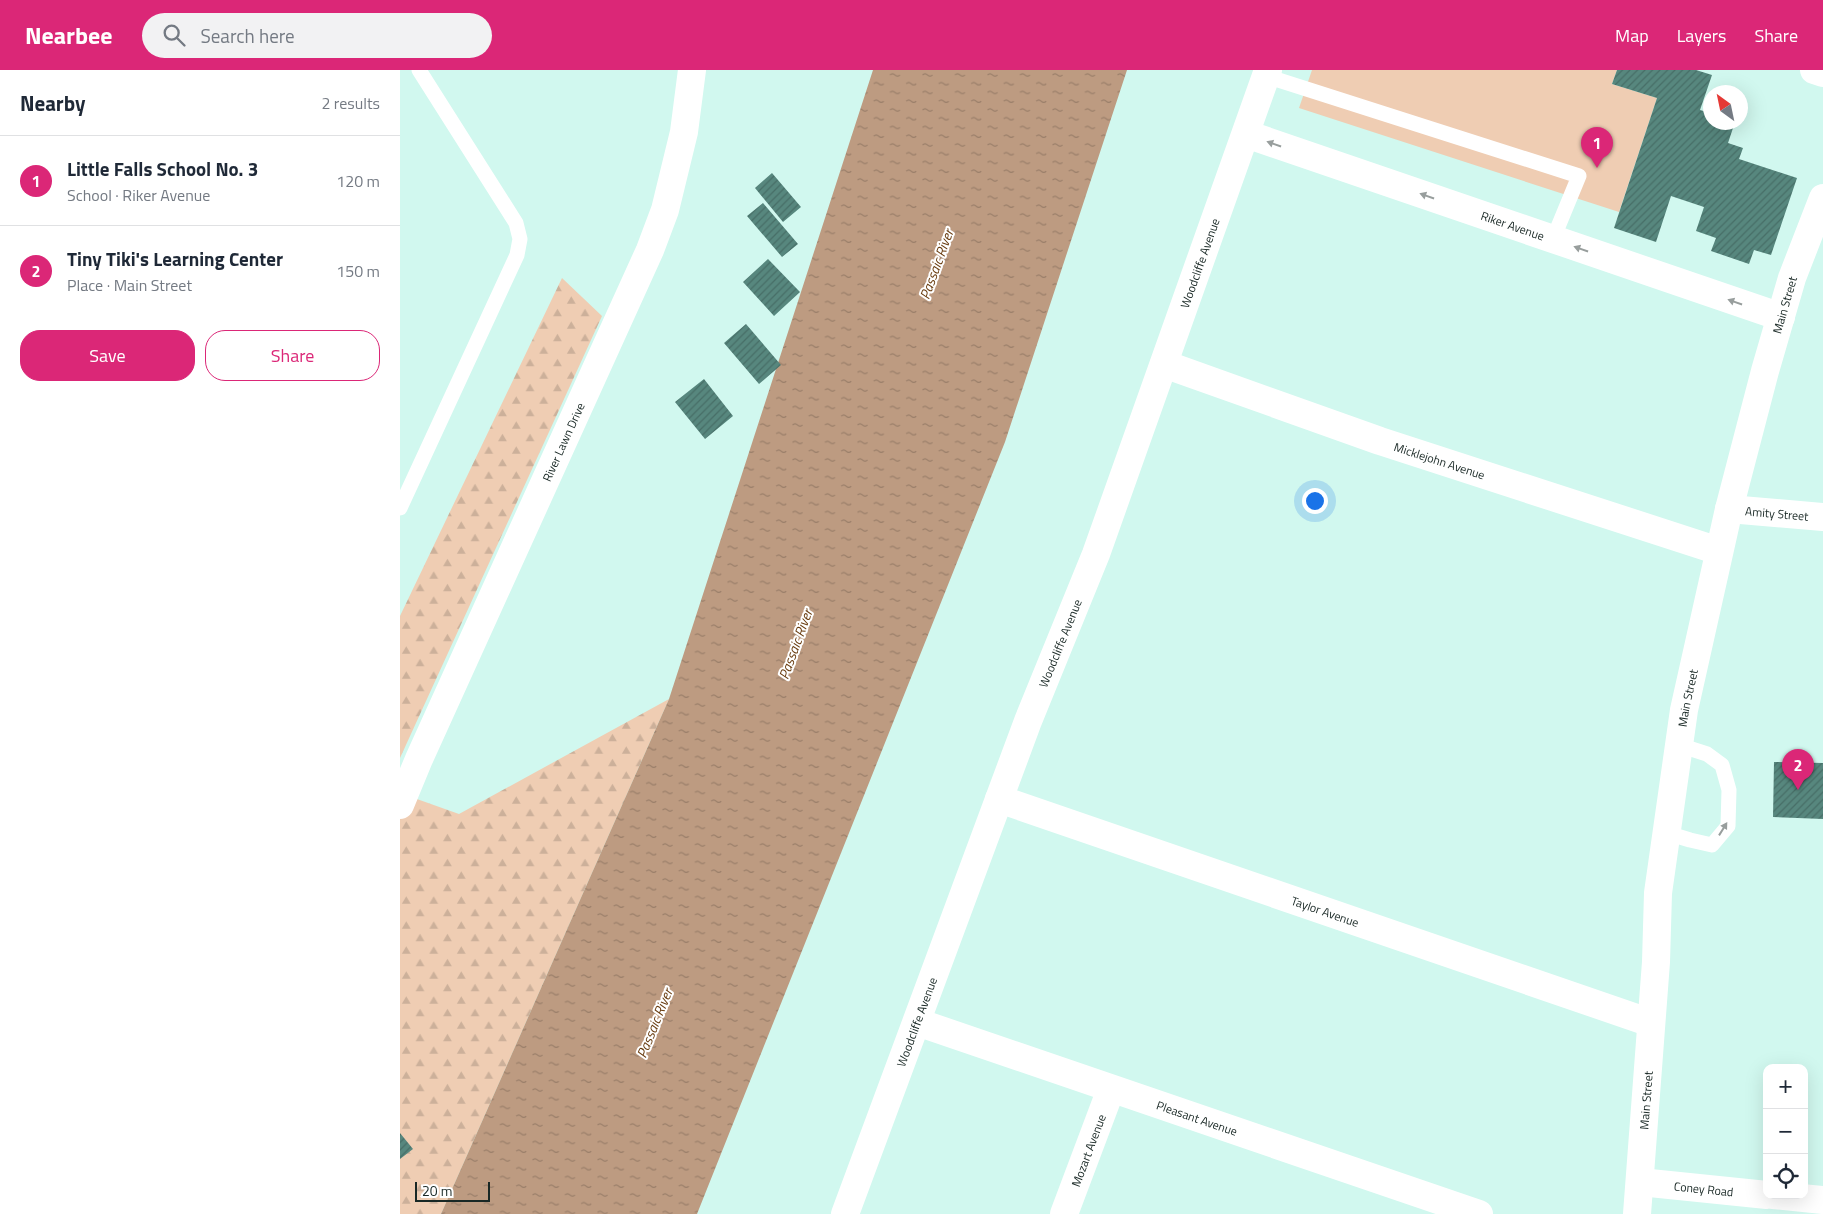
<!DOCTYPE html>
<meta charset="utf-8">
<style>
body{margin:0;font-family:"Titillium Web",sans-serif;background:#f2f2f3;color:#1f2937}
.controls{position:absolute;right:15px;bottom:15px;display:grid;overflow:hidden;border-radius:10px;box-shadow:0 5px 20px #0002}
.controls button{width:45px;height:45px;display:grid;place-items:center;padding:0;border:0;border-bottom:1px solid #e0e1e3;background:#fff;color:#1f2937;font:25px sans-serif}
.compass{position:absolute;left:1303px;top:15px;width:45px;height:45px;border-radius:50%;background:#fff;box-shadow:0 5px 20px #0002;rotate:327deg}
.scale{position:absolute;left:15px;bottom:12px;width:75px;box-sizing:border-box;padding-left:5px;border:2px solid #192825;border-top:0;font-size:14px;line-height:18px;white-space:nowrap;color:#192825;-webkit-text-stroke:4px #fff;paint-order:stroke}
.you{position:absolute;left:914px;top:430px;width:18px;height:18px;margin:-12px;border:4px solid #fff;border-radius:50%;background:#1a73e8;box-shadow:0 0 0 8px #1a73e833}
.badge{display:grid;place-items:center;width:32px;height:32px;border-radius:50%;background:#db2777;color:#fff;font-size:16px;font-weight:700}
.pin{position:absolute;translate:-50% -41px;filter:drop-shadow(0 1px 2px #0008)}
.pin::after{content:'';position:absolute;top:26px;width:18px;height:15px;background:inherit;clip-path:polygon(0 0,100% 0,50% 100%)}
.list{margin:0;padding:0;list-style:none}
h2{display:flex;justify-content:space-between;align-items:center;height:65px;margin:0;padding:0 20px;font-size:21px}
h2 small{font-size:16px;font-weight:400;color:#747a83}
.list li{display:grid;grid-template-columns:32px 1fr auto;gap:15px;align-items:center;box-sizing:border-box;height:90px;padding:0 20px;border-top:1px solid #e0e1e3}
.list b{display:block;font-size:19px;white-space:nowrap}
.list p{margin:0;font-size:16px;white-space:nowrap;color:#747a83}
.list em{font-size:16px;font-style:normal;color:#747a83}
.actions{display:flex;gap:10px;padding:15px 20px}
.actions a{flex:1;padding:11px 0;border:1px solid #db2777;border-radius:20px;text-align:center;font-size:18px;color:#db2777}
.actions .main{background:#db2777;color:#fff}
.icon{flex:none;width:28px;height:28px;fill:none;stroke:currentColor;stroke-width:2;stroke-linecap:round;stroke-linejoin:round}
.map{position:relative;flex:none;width:1423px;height:1144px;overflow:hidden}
header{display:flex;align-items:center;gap:30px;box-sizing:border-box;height:70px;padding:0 25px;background:#db2777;color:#fff}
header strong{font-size:24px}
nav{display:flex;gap:28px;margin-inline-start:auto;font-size:18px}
.search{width:350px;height:45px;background:#f2f2f3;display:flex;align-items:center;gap:12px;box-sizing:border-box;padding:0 18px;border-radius:28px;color:#747a83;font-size:19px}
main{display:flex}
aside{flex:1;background:#fff}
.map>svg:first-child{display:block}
</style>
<header>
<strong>Nearbee</strong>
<div class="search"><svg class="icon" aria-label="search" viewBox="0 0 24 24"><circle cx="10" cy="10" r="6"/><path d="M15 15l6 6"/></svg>Search here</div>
<nav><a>Map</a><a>Layers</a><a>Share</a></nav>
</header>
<main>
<aside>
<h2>Nearby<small>2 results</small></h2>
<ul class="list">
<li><span class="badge">1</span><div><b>Little Falls School No. 3</b><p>School · Riker Avenue</p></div><em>120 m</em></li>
<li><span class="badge">2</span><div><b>Tiny Tiki's Learning Center</b><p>Place · Main Street</p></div><em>150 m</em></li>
</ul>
<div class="actions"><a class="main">Save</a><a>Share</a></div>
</aside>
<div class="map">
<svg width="1423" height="1144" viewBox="0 0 1423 1144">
<defs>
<pattern id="forest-firs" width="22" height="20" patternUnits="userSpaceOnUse" patternTransform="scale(1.25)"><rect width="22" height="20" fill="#efcdb3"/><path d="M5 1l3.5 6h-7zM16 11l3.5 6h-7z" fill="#ccb09a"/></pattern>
<pattern id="water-ripples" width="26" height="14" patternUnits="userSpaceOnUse" patternTransform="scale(1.25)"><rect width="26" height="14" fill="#bd9b81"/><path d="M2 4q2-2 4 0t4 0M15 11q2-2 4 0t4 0" fill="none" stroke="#997e69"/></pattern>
<pattern id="building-hatch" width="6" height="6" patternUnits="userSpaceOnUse" patternTransform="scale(1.25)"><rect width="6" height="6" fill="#57877e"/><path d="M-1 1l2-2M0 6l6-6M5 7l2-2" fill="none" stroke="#476e67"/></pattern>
</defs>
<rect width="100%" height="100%" fill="#d1f8ef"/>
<path fill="url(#forest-firs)" d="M162 208 202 246 0 688V546Z
M269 629 41 1144H0V723L59 744Z"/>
<path fill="#efcdb3" d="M912 0H1217L1212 14 1257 28 1219 142 899 38Z"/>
<path fill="url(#water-ripples)" d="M473 0H727L605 372 297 1144H41L269 629Z"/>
<path fill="url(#building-hatch)" d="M1217 0H1296L1312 5 1300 40 1310 43V52H1335L1328 73 1343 78 1339 89 1397 108 1371 185 1354 180 1349 194 1311 181 1316 168 1296 161 1304 137 1271 126 1256 172 1214 158 1257 28 1212 14Z
M372 103 401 137 383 152 355 118Z
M363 133 398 174 382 187 347 146Z
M368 189 400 222 374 246 343 212Z
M346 254 381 295 359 314 324 273Z
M304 309 333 346 305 369 275 332Z
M1374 692 1423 693V749L1373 747Z
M0 1063 13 1079 0 1089Z"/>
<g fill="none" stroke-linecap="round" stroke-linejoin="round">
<path stroke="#fff" stroke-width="15" d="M866 6 1179 106 1153 169
M0 438 117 185 120 169 116 153 19 0
M1267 763 1290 770 1312 775 1328 756 1329 720 1322 695 1307 684 1279 675"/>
<g stroke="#fff" stroke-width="28">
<path d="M1414 0 1423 3"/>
<path id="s1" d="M846 64 1381 247"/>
<path id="s2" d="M764 294 980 371 1319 481"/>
<path id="s3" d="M1329 439 1423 447"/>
<path id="s4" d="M599 729 1251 953"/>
<path id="s5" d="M0 735 19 689 250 180 265 140 284 62 292 0"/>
<path id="s6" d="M517 952 1079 1144"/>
<path id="s7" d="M1240 1112 1367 1125"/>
<path d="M1373 1125 1423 1130"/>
<path id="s8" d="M445 1144 628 651 696 484 868 0"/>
<path id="s9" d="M664 1144 711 1019"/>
</g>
<path stroke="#fff" stroke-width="28" id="s10" d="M1237 1144 1256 892 1258 823 1284 640 1329 439 1365 301 1392 208 1423 128"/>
</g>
<defs><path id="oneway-solid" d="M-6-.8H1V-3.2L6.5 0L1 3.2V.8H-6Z" transform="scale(1.25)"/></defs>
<g fill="#989e9d">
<use href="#oneway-solid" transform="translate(874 74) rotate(-161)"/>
<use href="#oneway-solid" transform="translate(1027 126) rotate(-161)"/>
<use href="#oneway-solid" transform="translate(1181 179) rotate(-161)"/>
<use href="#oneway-solid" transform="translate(1335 232) rotate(-161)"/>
<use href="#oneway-solid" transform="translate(1323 759) rotate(-58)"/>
</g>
<g text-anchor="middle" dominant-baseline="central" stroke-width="4" stroke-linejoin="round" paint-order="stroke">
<g font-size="12" fill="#192825" stroke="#fff">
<text stroke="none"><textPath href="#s1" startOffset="282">Riker Avenue</textPath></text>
<text stroke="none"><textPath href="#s8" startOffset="1015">Woodcliffe Avenue</textPath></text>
<text stroke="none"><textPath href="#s10" startOffset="924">Main Street</textPath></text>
<text stroke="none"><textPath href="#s5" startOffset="398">River Lawn Drive</textPath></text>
<text stroke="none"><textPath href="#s2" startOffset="292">Micklejohn Avenue</textPath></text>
<text stroke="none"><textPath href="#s3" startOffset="48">Amity Street</textPath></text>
<text stroke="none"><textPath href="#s8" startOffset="610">Woodcliffe Avenue</textPath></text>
<text stroke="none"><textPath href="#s10" startOffset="519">Main Street</textPath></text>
<text stroke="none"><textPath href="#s4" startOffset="345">Taylor Avenue</textPath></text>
<text stroke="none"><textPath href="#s8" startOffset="205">Woodcliffe Avenue</textPath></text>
<text stroke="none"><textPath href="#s10" startOffset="114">Main Street</textPath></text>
<text stroke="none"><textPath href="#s6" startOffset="296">Pleasant Avenue</textPath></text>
<text stroke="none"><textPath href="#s9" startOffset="68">Mozart Avenue</textPath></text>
<text stroke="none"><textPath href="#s7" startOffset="64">Coney Road</textPath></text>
</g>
<g font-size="14" font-style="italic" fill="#693c0f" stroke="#fff">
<text transform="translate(536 194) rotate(-70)">Passaic River</text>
<text transform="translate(395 574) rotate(-70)">Passaic River</text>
<text transform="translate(254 953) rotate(-68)">Passaic River</text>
</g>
</g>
</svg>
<div class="controls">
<button>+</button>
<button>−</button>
<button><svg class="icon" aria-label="locate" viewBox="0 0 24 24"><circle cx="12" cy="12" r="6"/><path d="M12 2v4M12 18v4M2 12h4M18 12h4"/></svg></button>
</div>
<svg class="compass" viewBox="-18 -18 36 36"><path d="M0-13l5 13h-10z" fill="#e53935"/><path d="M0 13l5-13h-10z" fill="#747a83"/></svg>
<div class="scale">20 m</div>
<div class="you"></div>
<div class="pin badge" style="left:1197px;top:98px">1</div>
<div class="pin badge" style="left:1398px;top:720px">2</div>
</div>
</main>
